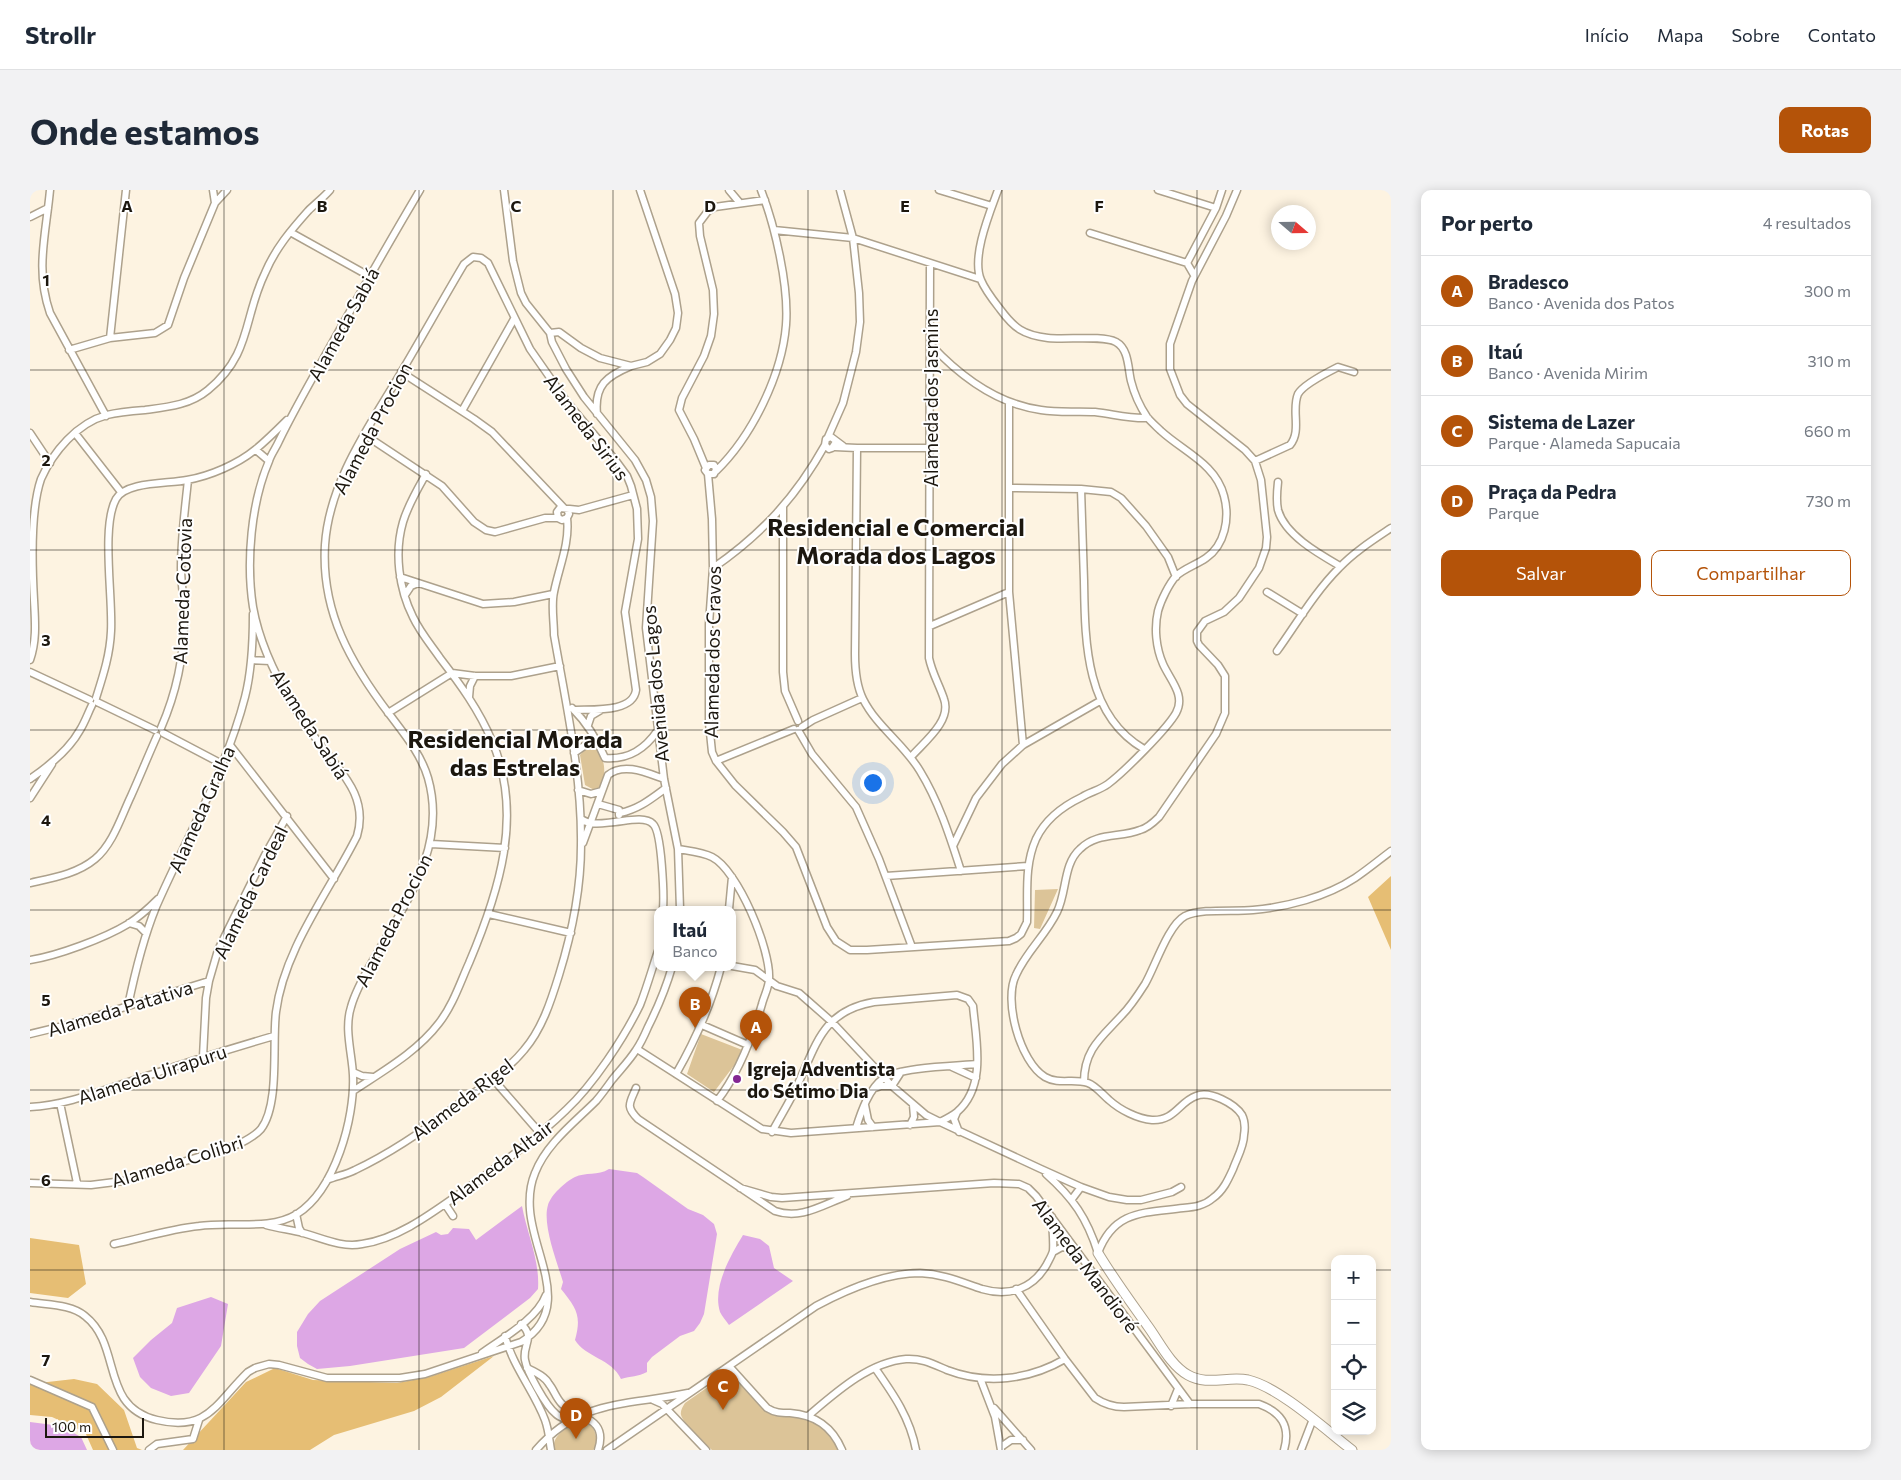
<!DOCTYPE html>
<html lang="pt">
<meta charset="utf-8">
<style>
body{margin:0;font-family:Commissioner,sans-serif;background:#f2f2f3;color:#1f2937}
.controls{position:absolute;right:15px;bottom:15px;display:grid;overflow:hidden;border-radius:10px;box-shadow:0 2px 12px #0003}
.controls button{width:45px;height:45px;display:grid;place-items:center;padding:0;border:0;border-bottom:1px solid #e0e1e3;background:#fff;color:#1f2937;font:25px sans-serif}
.compass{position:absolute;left:1241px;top:15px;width:45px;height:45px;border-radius:50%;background:#fff;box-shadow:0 2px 12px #0003;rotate:110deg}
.scale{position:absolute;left:15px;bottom:12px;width:99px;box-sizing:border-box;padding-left:5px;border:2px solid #1c170f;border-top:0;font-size:14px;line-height:18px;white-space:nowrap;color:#1c170f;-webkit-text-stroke:4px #fff;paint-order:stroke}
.you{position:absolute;left:842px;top:592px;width:18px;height:18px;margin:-12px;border:4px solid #fff;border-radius:50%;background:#1a73e8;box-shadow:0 0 0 8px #1a73e833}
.badge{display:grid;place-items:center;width:32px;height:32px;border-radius:50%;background:#b45309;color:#fff;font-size:16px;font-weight:700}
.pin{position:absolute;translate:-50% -41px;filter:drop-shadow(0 1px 2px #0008)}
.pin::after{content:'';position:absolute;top:26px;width:18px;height:15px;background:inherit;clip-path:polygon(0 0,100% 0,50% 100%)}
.popup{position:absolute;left:624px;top:716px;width:82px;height:65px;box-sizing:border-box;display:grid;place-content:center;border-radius:10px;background:#fff;filter:drop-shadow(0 1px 4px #0005);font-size:16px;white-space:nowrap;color:#747a83}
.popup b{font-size:19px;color:#1f2937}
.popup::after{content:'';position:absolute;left:50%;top:100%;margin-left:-10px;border:10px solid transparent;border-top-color:#fff}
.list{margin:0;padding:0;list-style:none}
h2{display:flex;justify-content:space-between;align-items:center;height:65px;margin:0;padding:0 20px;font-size:21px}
h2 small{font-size:16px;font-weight:400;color:#747a83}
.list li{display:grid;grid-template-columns:32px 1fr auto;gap:15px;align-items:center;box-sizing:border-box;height:70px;padding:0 20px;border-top:1px solid #e0e1e3}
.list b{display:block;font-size:19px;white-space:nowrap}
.list p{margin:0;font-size:16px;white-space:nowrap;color:#747a83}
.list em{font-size:16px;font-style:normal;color:#747a83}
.actions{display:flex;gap:10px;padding:15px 20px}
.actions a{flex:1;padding:11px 0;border:1px solid #b45309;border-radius:10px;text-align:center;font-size:18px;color:#b45309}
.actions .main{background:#b45309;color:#fff}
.icon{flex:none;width:28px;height:28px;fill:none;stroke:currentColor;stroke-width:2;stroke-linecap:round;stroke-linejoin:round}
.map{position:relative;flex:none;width:1361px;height:1260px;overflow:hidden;border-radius:10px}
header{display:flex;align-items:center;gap:30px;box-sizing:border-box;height:70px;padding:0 25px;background:#fff;border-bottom:1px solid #e0e1e3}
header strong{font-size:24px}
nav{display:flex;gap:28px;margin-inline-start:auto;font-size:18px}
.intro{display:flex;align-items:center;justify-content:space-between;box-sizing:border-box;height:120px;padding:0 30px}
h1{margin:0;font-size:35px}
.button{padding:12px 22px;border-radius:10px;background:#b45309;color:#fff;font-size:18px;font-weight:700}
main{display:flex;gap:30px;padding:0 30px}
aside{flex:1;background:#fff;border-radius:10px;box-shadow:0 2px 12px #0003}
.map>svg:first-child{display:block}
</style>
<header>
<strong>Strollr</strong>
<nav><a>Início</a><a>Mapa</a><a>Sobre</a><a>Contato</a></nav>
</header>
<div class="intro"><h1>Onde estamos</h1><a class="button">Rotas</a></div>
<main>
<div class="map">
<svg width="1361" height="1260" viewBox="0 0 1361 1260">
<rect width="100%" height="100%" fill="#fdf3e1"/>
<path fill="#dcc498" d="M566 557C576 570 576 584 571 599L566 601 555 595 550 565 555 559Z
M1028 699 1010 739 1004 738 1005 700Z
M671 844 715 861 684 902 657 884Z
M699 1184 704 1186 738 1223 777 1229 792 1236 802 1246 809 1260H682C674 1252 654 1235 651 1225 650 1221 653 1216 655 1213L695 1185Z
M551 1231C564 1234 566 1242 567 1254L563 1260H524C522 1243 538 1238 551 1231Z"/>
<path fill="#e6be74" d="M1361 686V760L1338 707Z
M0 1048 49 1055 56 1094 38 1108 0 1103Z
M464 1166 411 1207 384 1221 304 1245 280 1260H153L216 1192 245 1178 283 1190 367 1193 399 1187Z
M44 1189 67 1194 94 1220 107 1258 112 1260H63L55 1242 22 1227 0 1225V1194Z"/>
<path fill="#dda7e5" d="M579 979 607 983 613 987 658 1019 673 1025 684 1034 687 1044 674 1124 670 1133 664 1141 650 1146 622 1167 617 1173V1182C608 1187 601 1186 591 1189 582 1169 555 1167 545 1150 552 1125 546 1118 531 1099L533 1092C527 1072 512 1034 518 1015 521 1005 535 992 545 987 555 982 568 986 579 979Z
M492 1016C497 1044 510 1070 508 1099L500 1108 434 1158 320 1176 287 1179 278 1174 270 1168 267 1156V1142L278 1124 290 1111 370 1059 406 1042 411 1045 418 1044 423 1038 439 1039 446 1050Z
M713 1045 730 1049 739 1056 744 1078 763 1091 699 1135C696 1131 692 1126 690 1122 682 1097 701 1065 713 1045Z
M181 1107 198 1114 191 1156 159 1203 141 1206 121 1198 110 1187 103 1168 121 1150 142 1133 147 1118Z
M0 1232 31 1236 51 1247 57 1260H0Z"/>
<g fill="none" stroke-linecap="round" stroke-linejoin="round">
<g stroke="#ada18c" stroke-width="9">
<path id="street" d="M20 0C16 44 5 80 20 123L76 226
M183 0 185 13
M474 0 483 71 491 103 496 113 520 143 522 152 536 179 554 207 605 270 616 290 621 307 623 331 616 438 634 589 648 659 650 719
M699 0 709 12
M909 0 962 16
M1128 0 1186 18
M0 27 18 18
M744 40 823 48 950 89
M260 42 339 86
M1060 43 1157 73
M1164 85 1157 73 1186 18 1192 0
M520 143 529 142 551 158 570 168 601 176 617 172 630 164 640 150 646 138 648 123 645 104 610 0
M80 148 96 0
M901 155C930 186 967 214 1011 220 1029 223 1047 221 1065 222 1083 224 1100 229 1118 228
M39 160 80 148 125 143 138 135 154 88 185 13 197 0
M371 182 444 229 462 242 534 318
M979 212V402L993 555
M432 221 484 129
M567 224C564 195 577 186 601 176
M0 243 20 273
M45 243 91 302
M335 245 412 296 444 332 456 340 465 342 515 328H528
M798 247 813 213 826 162 830 132 829 103 823 48 810 0
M806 252 802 258 799 259 795 255 796 249 801 247 813 256
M805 257 827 258H899
M827 258 825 464C825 479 826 495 833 509 847 537 874 554 890 581 909 612 920 647 931 681
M226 260 239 271
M1225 271 1260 255C1272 241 1261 220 1268 204 1273 195 1298 182 1308 177L1324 182
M676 278 664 249 649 220 652 208 674 166 681 146 684 124 683 100 670 46 669 33 678 21 685 17 735 10
M686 281C722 246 752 185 756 135 759 96 745 36 731 0
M678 284H684L686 279 684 275H679L675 280 678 284 682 329 683 378 679 434V533L682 562 686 571 705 595 753 642 766 657 797 737 806 751 820 760H837L979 751 986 748 991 744 997 732C998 704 994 676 1006 649 1015 630 1033 616 1052 607 1060 602 1070 600 1078 594 1094 582 1137 539 1146 523 1156 505 1140 490 1133 474 1126 458 1124 438 1128 421 1131 410 1139 394 1146 386 1155 378 1166 375 1176 368 1195 355 1200 328 1194 306 1186 274 1154 262 1131 241 1127 237 1121 232 1117 227 1111 218 1104 203 1101 191 1098 179 1099 159 1086 152 1072 145 1036 150 1018 148 993 145 984 138 970 119 963 110 955 100 951 90 941 67 960 22 968 0
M1248 292C1247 301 1246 311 1248 320 1255 345 1289 364 1310 376
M980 298 1051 299 1081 302 1091 308 1116 336 1138 367 1146 387
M1051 299C1052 329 1053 360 1054 391 1055 451 1055 525 1114 559
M753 317V482L755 501 768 531
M537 319 539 324 537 328 532 330 528 328 527 322 530 318 549 320 603 305
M683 378C732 344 766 307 795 255
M370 387 453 414 484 412 523 404
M1237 402 1273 424
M375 405 381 396 388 393
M900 436 979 402
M1247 461C1267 433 1285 402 1309 378 1324 362 1343 350 1361 338
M0 470C7 450 5 430 4 410 2 375 0 321 11 289 23 262 47 233 77 225 89 222 102 221 115 220 138 217 160 215 178 200 222 164 213 128 235 83 245 59 261 40 278 21 285 14 293 8 300 0
M221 470 240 471
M0 482 60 510
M439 507 440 496 445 486
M66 508C73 486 80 465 81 441 83 408 71 336 86 309 96 291 139 294 157 290 180 286 208 274 226 259 237 250 247 240 257 230
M67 512 125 540
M542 518C557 533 567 549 575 568 599 570 615 559 628 540
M358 523 422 483 445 486H481L530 476
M558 535 561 526 571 520
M772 537 783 530 832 508
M131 538C147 501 155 464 154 423 154 408 151 393 151 378 151 348 155 319 158 290
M768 540 782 564 826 617 849 669 882 757
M133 543 192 574
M200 555 304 689
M544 563 557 554 569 552
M881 567C894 552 922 531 914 509 909 494 902 483 899 468L900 73
M686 571 764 539
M0 589C19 576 39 560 50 540 55 532 58 523 62 515
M548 600 561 604 572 601
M0 608 22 574
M568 614 589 620V625
M590 623C609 619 621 609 636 598
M551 629C561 636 573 633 585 632 596 631 615 626 623 634 632 642 634 706 633 719
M553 653 578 585C594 572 617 583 634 589
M401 654 475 658
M923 656 946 608 972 574 993 555 1070 511
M648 659C659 661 672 662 682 667 708 680 741 760 739 789 739 797 734 806 732 814 722 848 709 883 687 911
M856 686 998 676
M0 693C22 688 47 684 65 669 83 654 91 627 101 606 110 586 118 566 127 546
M699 719 702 687
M459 724 541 743
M99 733 109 736 116 743
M0 770C27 766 75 748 98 734 109 727 119 718 128 709
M702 776 725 780 747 796 769 803 802 832 862 896 896 925 910 932C916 929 922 926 927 922 957 896 946 850 943 816L938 809 927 805 844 812C791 821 786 857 766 898 759 913 750 927 742 942
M98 816C105 782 113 749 126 717 156 648 196 581 215 507 222 480 223 451 223 424
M672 835 718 855
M0 844 37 835 179 791
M607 859 732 939 761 943 910 932 1011 979 1051 997 1079 1007 1097 1010H1111L1142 1002 1151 997
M173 867 176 808 179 791 188 760 235 665 257 626
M922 877 946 888
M323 882 332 886 343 887
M646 884C666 849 681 815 691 777
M463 889 510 943
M1054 892C1054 859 1072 847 1092 825 1101 816 1108 805 1115 794 1125 777 1138 735 1155 726 1172 718 1204 722 1223 720 1257 717 1296 707 1325 688 1337 680 1349 670 1361 661
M606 898C600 913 595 916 608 929L745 1021C771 1030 792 1015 817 1006
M845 898 851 896H862L871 882
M323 901C353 881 387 862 409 833 423 815 430 793 439 773 469 702 494 625 462 551 449 520 430 494 410 468 401 455 390 442 383 427 369 399 364 363 373 332 378 315 387 300 396 284
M30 913 47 993
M835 915 838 930 843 937
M0 917C38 915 75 899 111 888 155 873 199 859 244 846
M927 922 924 929 929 942
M880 935 884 927 883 915
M826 938C831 922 839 898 854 888 870 877 927 876 947 874
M1016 984C1043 1008 1057 1028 1068 1063
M297 990C306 986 316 985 325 980 361 963 396 939 427 915 450 898 476 882 494 860 512 839 521 811 529 785 542 743 551 699 551 655 552 585 536 514 524 445 524 431 521 415 524 402 529 377 540 353 537 328
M0 993 61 995 93 991 209 954C217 950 225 946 231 939 250 914 242 853 246 822 254 759 299 702 327 646 338 609 314 585 293 558 283 545 272 530 263 515 245 485 229 451 223 417 216 372 221 313 239 271 241 264 246 258 249 251 266 216 286 182 305 148 333 98 361 49 390 0
M710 998 741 1007 752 1008 964 993 989 994 998 998 1006 1006 1160 1214
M1042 1009 1051 997
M415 1014 423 1026
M266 1024 269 1038 272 1043
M236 1035C248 1038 260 1040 273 1043 292 1048 311 1058 332 1054 368 1049 402 1023 432 1002 468 976 504 951 536 920 563 895 594 848 610 815 617 797 622 779 628 761
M84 1054C112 1048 140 1039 169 1036 200 1031 239 1041 267 1024 305 1000 325 928 323 885 322 863 314 839 321 817 325 802 334 786 342 772 374 715 418 658 398 588 391 564 375 545 360 525 321 474 291 422 295 355 299 293 338 238 369 186 391 149 412 111 434 74L443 67 451 68 458 73 500 159 537 212 586 271 597 286 601 296 607 319 608 349 595 422 606 500C603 523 562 519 544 520
M1023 1062 1032 1057 1043 1059
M1068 1063C1084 1020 1114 1023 1153 1018 1164 1017 1174 1016 1183 1008 1193 1001 1198 990 1203 979 1207 968 1214 956 1214 945 1215 939 1215 931 1212 925 1205 914 1180 900 1166 906 1149 912 1145 931 1122 930 1108 929 1090 920 1079 910 1072 904 1066 896 1058 893 1043 888 1029 895 1015 887 990 872 973 810 986 785 996 762 1016 745 1027 722 1037 702 1033 674 1050 659 1067 642 1090 648 1110 640 1118 638 1124 632 1129 627L1186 544 1195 523V486L1188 475 1169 455 1167 451V442L1175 431 1194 422 1209 408 1229 378 1236 358 1237 347 1231 290 1225 271 1215 260 1157 214 1150 205 1140 179V154L1162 91 1196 26 1207 0
M986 1099 1035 1169 1065 1208C1074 1214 1083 1217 1094 1217L1160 1214H1229C1251 1222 1261 1236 1254 1260
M0 1112C17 1115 41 1114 55 1126 93 1156 69 1216 127 1230 178 1242 186 1213 218 1182L225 1178 239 1174 249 1175 297 1188H370L395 1184 491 1152C544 1120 503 1065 500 1020 499 1008 500 995 505 983 516 954 545 932 566 911 572 904 577 897 582 890 590 880 599 871 606 860 611 853 615 844 618 837 628 817 636 798 642 777
M491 1134C506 1147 492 1155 495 1170 497 1182 516 1216 526 1224 529 1227 535 1229 539 1231
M475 1146C483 1177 504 1201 515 1230 519 1241 519 1249 521 1260
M452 1163C473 1148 507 1129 516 1105
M699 1176 737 1218C745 1223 751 1223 760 1223 785 1225 802 1236 812 1260
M497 1178C505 1182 515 1186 519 1194 524 1200 526 1208 532 1214 547 1228 579 1227 568 1260
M845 1178C864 1205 880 1228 886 1260
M950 1188 965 1227 971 1260
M0 1190 62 1217 83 1260
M623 1210 632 1214 676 1260
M1141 1216 1148 1199
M964 1218 1001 1260
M778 1226C805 1203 839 1172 876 1169 892 1168 903 1174 917 1180 956 1195 999 1190 1035 1169
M971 1257 981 1250H993
M119 1260 127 1254 163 1249 169 1230
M506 1260C551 1208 598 1216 658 1203
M577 1260 786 1116C816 1100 855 1083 890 1083 913 1084 931 1092 952 1099 979 1107 1003 1099 1017 1074 1019 1070 1022 1065 1023 1061 1024 1050 1022 1038 1022 1027
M1271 1260 1283 1229"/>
</g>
<g stroke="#ada18c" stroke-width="11">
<path id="secondary" d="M1068 1063C1083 1088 1100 1111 1117 1135 1129 1151 1140 1175 1158 1185 1177 1196 1198 1186 1218 1190 1249 1197 1296 1240 1322 1260"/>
</g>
<use href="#street" stroke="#fff" stroke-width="6"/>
<use href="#secondary" stroke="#fff" stroke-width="9"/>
</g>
<path fill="none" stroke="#1c170f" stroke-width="1" stroke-opacity="0.55" d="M194 0V1260M389 0V1260M583 0V1260M778 0V1260M972 0V1260M1167 0V1260M0 180H1361M0 360H1361M0 540H1361M0 720H1361M0 900H1361M0 1080H1305M1342 1080H1361"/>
<circle fill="#842793" stroke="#fff" stroke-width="2" cx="707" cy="889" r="5"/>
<g text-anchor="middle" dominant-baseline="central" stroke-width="4" stroke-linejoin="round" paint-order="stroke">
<g font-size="19" fill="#1c170f" stroke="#fff">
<text transform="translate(313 134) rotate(-61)">Alameda Sabiá</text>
<text transform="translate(900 208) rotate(-90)">Alameda dos Jasmins</text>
<text transform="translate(557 237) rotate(53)">Alameda Sirius</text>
<text transform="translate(342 238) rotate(-62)">Alameda Procion</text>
<text transform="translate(152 401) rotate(-88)">Alameda Cotovia</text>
<text transform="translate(682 462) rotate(-89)">Alameda dos Cravos</text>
<text transform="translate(625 494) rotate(-95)">Avenida dos Lagos</text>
<text transform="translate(280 534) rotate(57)">Alameda Sabiá</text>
<text transform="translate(171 619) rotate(-66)">Alameda Gralha</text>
<text transform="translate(220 702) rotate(-64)">Alameda Cardeal</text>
<text transform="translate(363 730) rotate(-63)">Alameda Procion</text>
<text transform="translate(90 818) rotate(-17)">Alameda Patativa</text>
<text transform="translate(122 884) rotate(-18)">Alameda Uirapuru</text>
<text transform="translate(432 909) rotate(-37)">Alameda Rigel</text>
<text transform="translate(147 971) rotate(-17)">Alameda Colibri</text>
<text transform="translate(470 972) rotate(-37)">Alameda Altair</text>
<text transform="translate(1056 1075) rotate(53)">Alameda Mandioré</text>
</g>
<g font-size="19" font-weight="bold" fill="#1c170f" stroke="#fff" text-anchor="start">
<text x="717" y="878">Igreja Adventista<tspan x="717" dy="22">do Sétimo Dia</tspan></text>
</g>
<g font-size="24" font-weight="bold" fill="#1c170f" stroke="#fff">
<text x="866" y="336">Residencial e Comercial<tspan x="866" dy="28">Morada dos Lagos</tspan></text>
<text x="485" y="548">Residencial Morada<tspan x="485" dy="28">das Estrelas</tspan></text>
</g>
</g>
<g font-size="16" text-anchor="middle" font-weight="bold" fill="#1c170f" stroke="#fff" stroke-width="4" stroke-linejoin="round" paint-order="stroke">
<text x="97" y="22">A</text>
<text x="292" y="22">B</text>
<text x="486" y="22">C</text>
<text x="680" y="22">D</text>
<text x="875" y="22">E</text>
<text x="1069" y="22">F</text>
<text x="16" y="96">1</text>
<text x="16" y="276">2</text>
<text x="16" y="456">3</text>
<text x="16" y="636">4</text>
<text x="16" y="816">5</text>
<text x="16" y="996">6</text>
<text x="16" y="1176">7</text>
</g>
</svg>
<div class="controls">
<button>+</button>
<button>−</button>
<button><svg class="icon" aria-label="locate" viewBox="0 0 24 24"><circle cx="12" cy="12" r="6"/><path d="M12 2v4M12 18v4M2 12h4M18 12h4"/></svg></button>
<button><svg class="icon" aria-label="layers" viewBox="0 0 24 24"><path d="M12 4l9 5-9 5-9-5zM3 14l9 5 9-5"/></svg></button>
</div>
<svg class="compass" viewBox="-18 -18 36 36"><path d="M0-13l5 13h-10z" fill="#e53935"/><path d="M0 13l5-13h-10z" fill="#747a83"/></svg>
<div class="scale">100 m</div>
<div class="you"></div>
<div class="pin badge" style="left:726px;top:861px">A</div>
<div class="pin badge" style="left:665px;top:838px">B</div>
<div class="popup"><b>Itaú</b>Banco</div>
<div class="pin badge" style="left:693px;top:1220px">C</div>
<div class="pin badge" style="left:546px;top:1249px">D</div>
</div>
<aside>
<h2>Por perto<small>4 resultados</small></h2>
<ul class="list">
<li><span class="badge">A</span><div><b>Bradesco</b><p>Banco · Avenida dos Patos</p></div><em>300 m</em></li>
<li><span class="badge">B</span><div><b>Itaú</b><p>Banco · Avenida Mirim</p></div><em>310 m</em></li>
<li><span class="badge">C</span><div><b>Sistema de Lazer</b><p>Parque · Alameda Sapucaia</p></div><em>660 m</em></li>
<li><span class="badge">D</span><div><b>Praça da Pedra</b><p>Parque</p></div><em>730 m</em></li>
</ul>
<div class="actions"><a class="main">Salvar</a><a>Compartilhar</a></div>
</aside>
</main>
